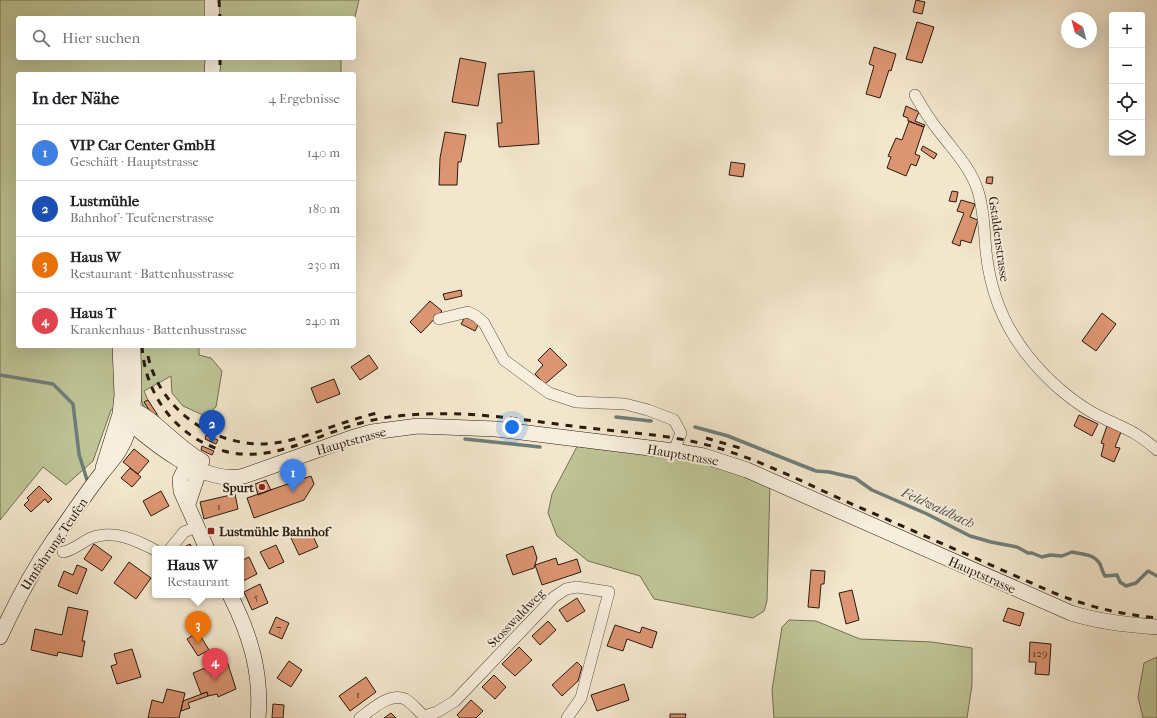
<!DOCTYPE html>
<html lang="de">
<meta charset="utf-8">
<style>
body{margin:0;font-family:"IM FELL French Canon",serif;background:#f2f2f2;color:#202124}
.controls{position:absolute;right:12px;top:12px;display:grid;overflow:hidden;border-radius:4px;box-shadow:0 4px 16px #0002}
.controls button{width:36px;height:36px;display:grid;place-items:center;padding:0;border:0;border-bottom:1px solid #e0e0e0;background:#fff;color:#202124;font:20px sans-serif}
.compass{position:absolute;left:1061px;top:12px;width:36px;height:36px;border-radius:50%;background:#fff;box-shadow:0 4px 16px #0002;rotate:324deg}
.you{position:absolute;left:512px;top:427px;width:14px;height:14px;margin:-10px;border:3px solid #fff;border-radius:50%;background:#1a73e8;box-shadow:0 0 0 6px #1a73e833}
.badge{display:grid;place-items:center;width:26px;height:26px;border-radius:50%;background:#8f2418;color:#fff;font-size:13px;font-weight:700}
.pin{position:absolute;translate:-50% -33px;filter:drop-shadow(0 1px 2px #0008)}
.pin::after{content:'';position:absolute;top:21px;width:14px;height:12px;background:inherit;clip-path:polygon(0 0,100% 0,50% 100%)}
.popup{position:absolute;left:152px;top:546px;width:92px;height:52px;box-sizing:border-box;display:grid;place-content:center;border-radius:4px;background:#fff;filter:drop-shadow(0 1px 3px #0005);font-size:13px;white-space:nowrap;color:#757577}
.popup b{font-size:15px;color:#202124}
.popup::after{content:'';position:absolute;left:50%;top:100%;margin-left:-8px;border:8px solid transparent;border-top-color:#fff}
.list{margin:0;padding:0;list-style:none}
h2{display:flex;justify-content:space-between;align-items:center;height:52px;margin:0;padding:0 16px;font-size:17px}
h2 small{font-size:13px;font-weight:400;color:#757577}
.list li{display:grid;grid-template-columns:26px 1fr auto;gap:12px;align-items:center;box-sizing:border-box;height:56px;padding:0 16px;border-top:1px solid #e0e0e0}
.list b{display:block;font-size:15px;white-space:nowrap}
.list p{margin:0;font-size:13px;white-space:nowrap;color:#757577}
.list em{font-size:13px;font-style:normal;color:#757577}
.icon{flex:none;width:22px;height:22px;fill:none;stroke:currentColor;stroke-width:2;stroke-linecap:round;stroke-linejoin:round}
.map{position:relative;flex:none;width:1157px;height:718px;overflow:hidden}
.search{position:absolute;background:#fff;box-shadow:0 4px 16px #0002;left:16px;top:16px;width:340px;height:44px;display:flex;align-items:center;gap:10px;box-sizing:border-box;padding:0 14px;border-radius:4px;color:#757577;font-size:15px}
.panel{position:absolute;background:#fff;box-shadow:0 4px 16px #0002;left:16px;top:72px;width:340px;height:276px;border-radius:4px}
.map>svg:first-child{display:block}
</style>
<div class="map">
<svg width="1157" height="718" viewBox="0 0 1157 718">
<rect width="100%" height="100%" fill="#f2e6cc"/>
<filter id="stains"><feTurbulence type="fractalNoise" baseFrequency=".005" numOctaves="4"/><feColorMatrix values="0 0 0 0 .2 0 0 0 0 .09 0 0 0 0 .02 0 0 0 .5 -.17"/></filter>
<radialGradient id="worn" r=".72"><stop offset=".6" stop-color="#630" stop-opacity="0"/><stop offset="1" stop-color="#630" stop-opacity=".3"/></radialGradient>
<path fill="#bec496" stroke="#747052" d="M0 0H359L354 21V18H18V58H341V74H18V346H199V355L211 358 222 371 216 407 205 416 183 406 172 393 171 376 144 391 148 400 145 402 153 416 157 414 165 428 145 410 139 394 111 410 93 461 66 485 43 467 0 520Z
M581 439 646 448 770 481 767 601 764 611 753 618 654 599 640 576 588 561 557 536 548 513 552 494Z
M789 620 816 621 860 639 932 642 972 648V685L967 718H774L772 690 782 627Z
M1157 657V718H1143L1138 697 1144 663Z"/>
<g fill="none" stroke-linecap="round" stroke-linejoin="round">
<path stroke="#6f7d78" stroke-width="3.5" d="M0 375 53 384 73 404 79 454 87 480
M616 417 651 421
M695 427 728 436 816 471 829 472 855 478 872 490 927 514 970 536 991 542 1017 547 1028 553H1032L1042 557 1050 555 1062 556 1072 552C1082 554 1094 554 1100 564 1102 568 1102 572 1105 576L1117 575 1120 582 1126 586 1136 583 1148 571 1157 576
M465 439 540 447"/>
</g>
<path fill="#dc9572" stroke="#2a1b0e" d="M916 0 925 2 922 14 913 12Z
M917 22 934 27 922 63 906 59Z
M874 47 896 54 891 71 889 70 880 98 866 94 874 66 869 64Z
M460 58 486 63 478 106 452 102Z
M534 71 539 144 499 147 497 123H502L498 74Z
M906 106 919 112 915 121 925 125 924 127 908 121V118L903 116Z
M909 121 924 127 915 154 920 156 916 166 911 164 906 176 887 168 891 157 888 156 896 138 902 140Z
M445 132 466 135 461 162H458L457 185H439L440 158Z
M923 146 937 154 934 159 921 150Z
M731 162 745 164 743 177 729 175Z
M987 177H993L992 184 986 183Z
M952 191 958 192 956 202 949 201Z
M961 200 975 204 970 217 978 220 971 243 961 240 960 246 952 243 964 213 957 211Z
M461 290 462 296 445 300 443 294Z
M430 301 442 311 421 333 410 322Z
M1102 313 1116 324 1096 351 1082 341Z
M465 317 479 323 475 331 461 324Z
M550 348 567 365 545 384 535 374 543 365 538 360Z
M369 355 378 368 360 380 351 367Z
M334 379 340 394 317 403 311 388Z
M148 400 157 414 153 416 144 402Z
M1079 415 1098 424 1092 436 1074 426Z
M1107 426 1121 432 1115 447 1120 448 1114 462 1101 456 1104 444 1101 443Z
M206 435 218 440 216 444 205 439Z
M202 446 214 451 212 455 201 450Z
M134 449 149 461 138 474 123 462Z
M130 468 141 477 132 487 121 478Z
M311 476 314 484 304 500 254 518 247 498Z
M266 480 271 490 258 495 255 484Z
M39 486 52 499 48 503 45 499 31 512 24 505 29 500 27 498Z
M161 491 169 506 151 516 143 501Z
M235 494 238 509 204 519 200 502Z
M310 529 318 547 299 555 291 538Z
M94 544 112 557 102 571 84 559Z
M190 544 193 549H181Z
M276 545 284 562 269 569 260 552Z
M533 546 537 558 534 568 513 575 506 555Z
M249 557 257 574 241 582V561Z
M556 558 558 565 577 559 581 572 542 585 535 565Z
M129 562 151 578 136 599 114 583Z
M77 565 87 569 77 594 58 586 64 571 73 575Z
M811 570 825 571 824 584H821L819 608 808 607Z
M260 584 268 603 252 610 244 592Z
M852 590 859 620 846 624 839 593Z
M577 598 585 611 567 622 559 610Z
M68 607 88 611 82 641H85L82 657 58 652 57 656 31 650 35 629 62 635Z
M1008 608 1024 613 1020 626 1003 621Z
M276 617 289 623 282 639 269 633Z
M548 621 556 630 540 645 532 636Z
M615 625 640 633 642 627 657 632 652 648 627 639 623 651 607 646Z
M198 632 209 650 198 656 187 639Z
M1030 642 1051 644 1049 675 1035 674 1036 662H1029Z
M519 647 532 660 515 676 502 664Z
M132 649 141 677 117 684 111 666 117 664 114 654Z
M227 661 236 689 218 697 217 694 208 696 207 692 201 694 193 673 205 668V670L215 666V665Z
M289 661 302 670 291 687 277 678Z
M577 662 582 667 578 681 562 696 552 685Z
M494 675 506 687 495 699 482 687Z
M366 677 376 692 350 711 339 696Z
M624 684 629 700 597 711 591 695Z
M167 689 185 693 179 718H148L152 700 163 703Z
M207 692 208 696 188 703 190 708 181 711 183 701Z
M471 700 483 711 476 718H460L457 715Z
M273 704 284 705 283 718H272Z
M391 713 396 718H384Z
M670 714H686L685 718H670Z"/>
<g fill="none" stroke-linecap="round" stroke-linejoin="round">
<g stroke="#5c4e3e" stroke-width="12">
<path id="street" d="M915 95C923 109 931 122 942 135 955 152 970 168 977 188 984 208 984 230 986 251 990 291 1003 325 1028 356 1047 380 1075 405 1103 418 1126 429 1137 432 1157 450
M439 319 468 312 476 316 484 323 504 360 549 393 576 402 625 404 648 410 674 420 681 433 674 451
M170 549 184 532 196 527
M63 552C74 550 82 542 91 538 113 529 136 540 155 550
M424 716 437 712 455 701 554 597 566 589 577 587 609 592 581 698 567 718
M360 718C371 710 390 692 405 699 411 702 418 711 424 716"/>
</g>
<g stroke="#2a1b0e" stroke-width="16">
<path id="secondary" d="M212 0V18
M212 74 213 58
M133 410C149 414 181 451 202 461
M120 414C149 440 203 486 244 476L351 438 372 432 418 426 496 429 674 451 704 456 747 470 1071 613C1099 622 1127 625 1157 627
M187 465 180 479 181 491 207 549
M103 468 120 414 122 395 120 346
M188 504 199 471 198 461
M230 595C250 634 262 673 258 718
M0 637C15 604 32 571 53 541 69 519 84 496 101 474 113 459 122 450 128 431 137 403 133 375 133 346"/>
</g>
<use href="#street" stroke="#f7efde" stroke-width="11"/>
<use href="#secondary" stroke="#f7efde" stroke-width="15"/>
<path stroke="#2a1b0e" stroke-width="3" stroke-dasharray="7 7" stroke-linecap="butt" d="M219 0 220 18
M220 58V74
M142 346C145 395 176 437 224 451 272 464 315 435 361 423 393 414 428 413 462 414 504 416 546 423 588 428 631 433 676 435 718 448 762 461 803 482 845 501 914 531 984 562 1054 593 1089 607 1119 614 1157 618
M148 356C161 415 223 453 282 442 315 435 345 420 378 413
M706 438 740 448"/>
</g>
<g fill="#8f2418" stroke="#f7efde" stroke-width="1.5">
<circle cx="262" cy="487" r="4"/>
<rect x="207" y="527" width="8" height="8" rx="2"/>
</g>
<g text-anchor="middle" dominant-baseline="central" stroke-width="4" stroke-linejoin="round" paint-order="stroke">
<g font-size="11" fill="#563a27">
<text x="219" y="506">1</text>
<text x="256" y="597">5</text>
<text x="279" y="628">7</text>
<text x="1040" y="653">129</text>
<text x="358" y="694">1</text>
</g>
<g font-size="13" fill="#2a1b0e" stroke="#f7efde">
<text transform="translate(999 239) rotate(82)">Gstaldenstrasse</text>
<text transform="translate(351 441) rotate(-16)">Hauptstrasse</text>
<text transform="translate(683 455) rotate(10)">Hauptstrasse</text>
<text transform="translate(54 544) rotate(-56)">Umfahrung Teufen</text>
<text transform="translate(982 575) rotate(24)">Hauptstrasse</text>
<text transform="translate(516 618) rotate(-46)">Stosswaldweg</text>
</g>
<g font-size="13" font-weight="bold" fill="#2a1b0e" stroke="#f7efde" text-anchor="end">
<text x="254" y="487">Spurt</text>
<text x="219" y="531" text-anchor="start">Lustmühle Bahnhof</text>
</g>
<g font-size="14" font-style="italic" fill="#52544c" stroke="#f7efde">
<text transform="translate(938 508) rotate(25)">Feldwaldbach</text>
</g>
</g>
<rect width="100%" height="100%" filter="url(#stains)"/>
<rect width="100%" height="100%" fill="url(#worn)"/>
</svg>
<div class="controls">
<button>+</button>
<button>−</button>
<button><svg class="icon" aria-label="locate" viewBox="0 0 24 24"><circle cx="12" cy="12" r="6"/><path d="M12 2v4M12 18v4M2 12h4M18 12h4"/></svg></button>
<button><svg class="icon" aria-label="layers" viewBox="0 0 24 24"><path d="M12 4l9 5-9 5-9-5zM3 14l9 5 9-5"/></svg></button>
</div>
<svg class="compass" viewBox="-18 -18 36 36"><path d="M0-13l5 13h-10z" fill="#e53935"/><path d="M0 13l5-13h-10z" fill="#757577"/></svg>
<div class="you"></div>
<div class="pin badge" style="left:293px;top:492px;background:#3f7fe0">1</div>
<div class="pin badge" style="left:212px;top:443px;background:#1a4fb4">2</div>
<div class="pin badge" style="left:198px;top:644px;background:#e8710a">3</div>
<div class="popup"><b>Haus W</b>Restaurant</div>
<div class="pin badge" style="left:215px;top:681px;background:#e0444e">4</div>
<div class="search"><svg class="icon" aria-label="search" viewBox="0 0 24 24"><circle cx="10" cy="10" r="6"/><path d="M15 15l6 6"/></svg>Hier suchen</div>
<section class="panel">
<h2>In der Nähe<small>4 Ergebnisse</small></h2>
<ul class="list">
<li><span class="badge" style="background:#3f7fe0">1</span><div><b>VIP Car Center GmbH</b><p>Geschäft · Hauptstrasse</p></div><em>140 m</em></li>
<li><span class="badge" style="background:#1a4fb4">2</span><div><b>Lustmühle</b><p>Bahnhof · Teufenerstrasse</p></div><em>180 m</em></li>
<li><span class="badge" style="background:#e8710a">3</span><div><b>Haus W</b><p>Restaurant · Battenhusstrasse</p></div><em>230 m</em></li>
<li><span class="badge" style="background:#e0444e">4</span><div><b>Haus T</b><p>Krankenhaus · Battenhusstrasse</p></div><em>240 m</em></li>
</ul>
</section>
</div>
